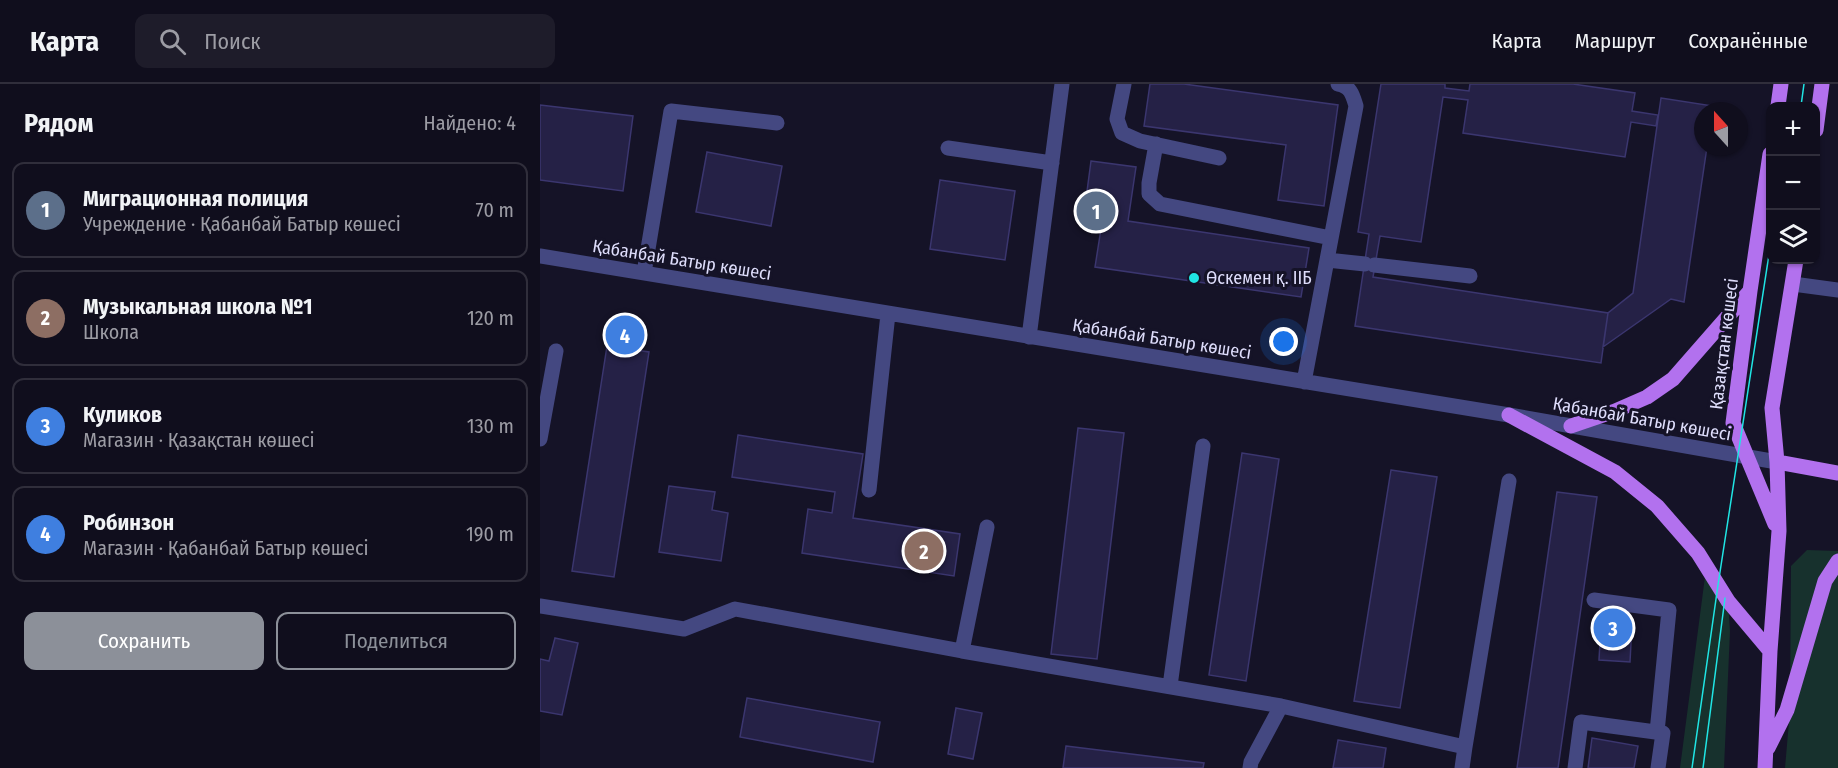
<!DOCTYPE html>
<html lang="ru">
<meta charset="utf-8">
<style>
body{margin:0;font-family:"Fira Sans Condensed",sans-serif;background:#1e1c2a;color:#f1f3f6}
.controls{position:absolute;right:18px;top:18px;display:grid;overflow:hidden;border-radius:12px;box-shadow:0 2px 4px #0004}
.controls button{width:54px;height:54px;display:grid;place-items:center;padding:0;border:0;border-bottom:2px solid #302e3b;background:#100e1d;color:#f1f3f6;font:30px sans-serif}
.compass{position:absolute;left:1154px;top:18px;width:54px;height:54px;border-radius:50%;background:#100e1d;box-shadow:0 2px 4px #0004;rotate:339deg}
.you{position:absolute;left:744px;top:258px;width:21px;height:21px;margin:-15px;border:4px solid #fff;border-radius:50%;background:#1a73e8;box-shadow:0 0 0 9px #1a73e833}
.badge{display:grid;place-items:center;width:39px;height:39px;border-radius:50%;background:#8c9099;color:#fff;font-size:20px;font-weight:700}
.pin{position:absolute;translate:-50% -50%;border:3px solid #fff;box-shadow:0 2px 6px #0006}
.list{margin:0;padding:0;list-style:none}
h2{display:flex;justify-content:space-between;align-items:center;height:78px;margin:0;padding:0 24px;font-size:26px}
h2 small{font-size:20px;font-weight:400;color:#9c9ca4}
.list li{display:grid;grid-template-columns:39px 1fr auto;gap:18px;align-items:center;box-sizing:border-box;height:96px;margin:0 12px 12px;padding:0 12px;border:2px solid #302e3b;border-radius:12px}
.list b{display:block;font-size:22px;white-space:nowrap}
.list p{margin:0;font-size:20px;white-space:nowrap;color:#9c9ca4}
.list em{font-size:20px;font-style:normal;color:#9c9ca4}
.actions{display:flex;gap:12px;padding:18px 24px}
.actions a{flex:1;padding:14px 0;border:2px solid #8c9099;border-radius:12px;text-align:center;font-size:21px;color:#8c9099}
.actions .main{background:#8c9099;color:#fff}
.icon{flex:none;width:33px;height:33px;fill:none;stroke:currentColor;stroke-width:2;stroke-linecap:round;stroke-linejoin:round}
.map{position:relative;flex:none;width:1298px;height:684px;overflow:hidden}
header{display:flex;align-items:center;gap:36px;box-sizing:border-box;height:84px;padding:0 30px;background:#100e1d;border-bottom:2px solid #302e3b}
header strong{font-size:28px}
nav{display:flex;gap:33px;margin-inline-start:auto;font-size:21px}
.search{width:420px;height:54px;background:#1e1c2a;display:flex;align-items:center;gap:15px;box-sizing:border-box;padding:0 21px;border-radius:12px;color:#9c9ca4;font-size:22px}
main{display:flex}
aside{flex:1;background:#100e1d}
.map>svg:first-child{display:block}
</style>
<header>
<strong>Карта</strong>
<div class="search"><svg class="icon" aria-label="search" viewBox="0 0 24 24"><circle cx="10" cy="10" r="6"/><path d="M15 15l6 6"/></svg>Поиск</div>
<nav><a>Карта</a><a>Маршрут</a><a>Сохранённые</a></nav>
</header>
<main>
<aside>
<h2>Рядом<small>Найдено: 4</small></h2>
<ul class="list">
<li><span class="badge" style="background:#5c6f8a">1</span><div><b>Миграционная полиция</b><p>Учреждение · Қабанбай Батыр көшесі</p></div><em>70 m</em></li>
<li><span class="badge" style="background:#8d6e63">2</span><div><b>Музыкальная школа №1</b><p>Школа</p></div><em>120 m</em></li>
<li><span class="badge" style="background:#3f7fe0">3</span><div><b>Куликов</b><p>Магазин · Қазақстан көшесі</p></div><em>130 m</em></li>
<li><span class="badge" style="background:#3f7fe0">4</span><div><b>Робинзон</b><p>Магазин · Қабанбай Батыр көшесі</p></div><em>190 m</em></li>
</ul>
<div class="actions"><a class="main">Сохранить</a><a>Поделиться</a></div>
</aside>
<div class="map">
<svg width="1298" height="684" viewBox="0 0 1298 684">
<rect width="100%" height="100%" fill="#151327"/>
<path fill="#17312d" d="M1267 466 1298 467V684H1245L1250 626 1251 482Z
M1166 485 1188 517 1190 547 1184 684H1140Z"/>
<path fill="#252146" stroke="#3b366f" stroke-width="1.5" d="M610 0H644L798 21 784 122 738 116 746 61 604 42Z
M841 0H905V4L929 7 930 0H1033L1095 9 1092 27 1118 31 1116 42 1091 38 1085 73 923 49 928 16 903 13 881 158 840 152 833 193 1068 229 1061 279 815 242 829 150 818 148Z
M1121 14 1173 22 1172 27H1163V63H1167L1144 218 1131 215 1063 263 1068 229 1093 209Z
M0 21 93 32 83 107 0 96Z
M167 68 242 82 231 142 156 128Z
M551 77 596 83 588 137 769 164 761 213 555 183 563 132 544 130Z
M400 96 475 107 465 176 390 165Z
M67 262 109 268 74 493 32 487Z
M538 344 584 349 557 575 511 570Z
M198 351 323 370 313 434 420 450 414 492 262 469 268 425 292 429 295 408 192 393Z
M702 369 739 375 706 597 669 591Z
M851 386 897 393 860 624 814 617Z
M129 402 175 408 172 426 188 429 181 477 119 468Z
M1017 408 1057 413 1018 684H977Z
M1061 539 1092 540 1090 578 1059 576Z
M15 554 38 559 22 631 0 627V575L9 577Z
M207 614 340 638 333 678 200 653Z
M416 624 442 629 433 675 408 670Z
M1052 654 1098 662 1094 684H1048Z
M798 656 846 664 843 684H793Z
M526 662 664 679 663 684H523Z"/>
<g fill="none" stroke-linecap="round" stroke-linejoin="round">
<path stroke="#444881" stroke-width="15" d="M584 0 577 35 582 49 600 57 679 74
M616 60 609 99V110L620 120 791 154
M408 64 512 79
M0 172 969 331 1237 378
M787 176 825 180
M834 181 930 192
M104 189 131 27 237 39
M1253 200 1298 206
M489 253 522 0
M764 298 816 22C813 12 811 2 798 0
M0 355 16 267
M329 406 348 230
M1054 516 1129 526 1117 648
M0 522 144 545 195 525 422 567 447 443
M422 567 741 622 925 663 922 684
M630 602 663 362
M925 663 969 397
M710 684 711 678 741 622
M1035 684 1041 638 1123 649 1118 684"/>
<path stroke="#b271ee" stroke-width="15" d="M1238 22 1241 0
M1276 46 1282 0
M1230 70 1210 207 1193 339 1235 440
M969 331 1075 388 1117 422 1158 469 1188 517 1230 567
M1031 342 1075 327 1107 313 1133 295 1210 207
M1237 378 1298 389
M1228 664 1247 626 1285 497 1298 477
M1225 684 1230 567 1239 447 1237 378 1232 324 1256 176"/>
<path stroke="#20e5e4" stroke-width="1.5" d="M1261 22 1264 0
M1152 684 1178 501 1230 164
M1163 684 1185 514"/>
</g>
<circle fill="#20e5e4" stroke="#151327" stroke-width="2" cx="654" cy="194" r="6"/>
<g text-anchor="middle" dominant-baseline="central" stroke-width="6" stroke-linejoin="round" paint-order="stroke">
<g font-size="18" fill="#deddfb" stroke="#151327">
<text transform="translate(142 176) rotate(9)">Қабанбай Батыр көшесі</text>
<text transform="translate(622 255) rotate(9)">Қабанбай Батыр көшесі</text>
<text transform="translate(1184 260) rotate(-83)">Қазақстан көшесі</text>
<text transform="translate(1102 335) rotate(10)">Қабанбай Батыр көшесі</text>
</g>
<g font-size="18" fill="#deddfb" stroke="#151327" text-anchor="start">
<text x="666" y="194">Өскемен қ. ІІБ</text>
</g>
</g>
</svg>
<div class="controls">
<button>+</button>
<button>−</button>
<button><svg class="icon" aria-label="layers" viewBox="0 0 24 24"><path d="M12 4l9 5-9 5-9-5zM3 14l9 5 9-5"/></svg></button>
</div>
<svg class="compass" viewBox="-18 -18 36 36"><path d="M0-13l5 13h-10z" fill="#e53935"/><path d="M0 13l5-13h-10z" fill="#9c9ca4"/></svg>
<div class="you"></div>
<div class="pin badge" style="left:556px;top:127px;background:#5c6f8a">1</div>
<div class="pin badge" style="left:384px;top:467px;background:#8d6e63">2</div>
<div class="pin badge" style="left:1073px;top:544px;background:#3f7fe0">3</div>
<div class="pin badge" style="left:85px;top:251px;background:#3f7fe0">4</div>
</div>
</main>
